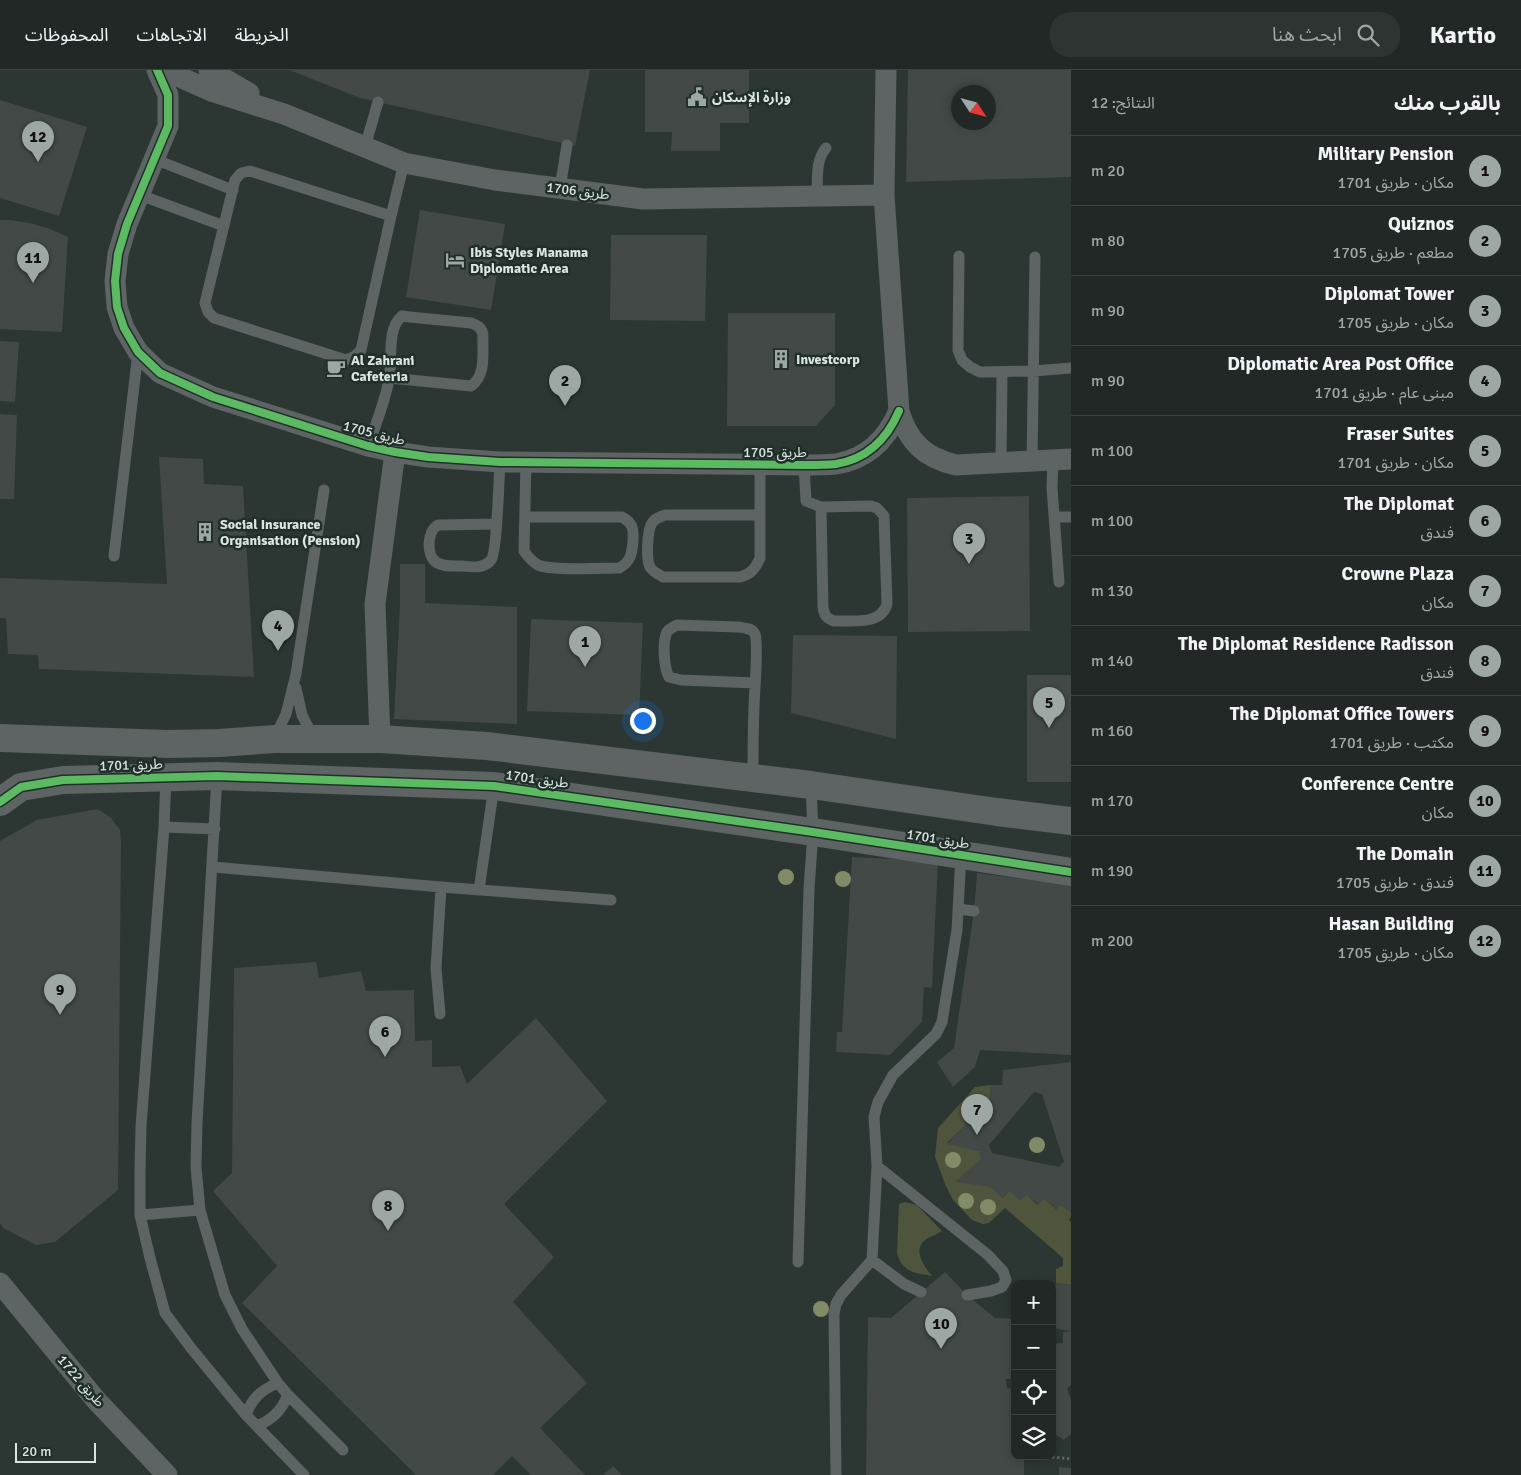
<!DOCTYPE html>
<html lang="ar">
<meta charset="utf-8">
<style>
body{margin:0;font-family:Signika,"Noto Sans Arabic",sans-serif;background:#2d3432;color:#f1f3f6;direction:rtl}
.controls{position:absolute;right:15px;bottom:15px;display:grid;overflow:hidden;border-radius:10px;box-shadow:0 2px 8px #0003}
.controls button{width:45px;height:45px;display:grid;place-items:center;padding:0;border:0;border-bottom:1px solid #3e4443;background:#212826;color:#f1f3f6;font:25px sans-serif}
.compass{position:absolute;left:951px;top:15px;width:45px;height:45px;border-radius:50%;background:#212826;box-shadow:0 2px 8px #0003;rotate:126deg}
.scale{position:absolute;left:15px;bottom:12px;width:81px;box-sizing:border-box;padding-left:5px;border:2px solid #dae4e0;border-top:0;font-size:14px;line-height:18px;white-space:nowrap;color:#dae4e0;-webkit-text-stroke:4px #202f29;paint-order:stroke}
.you{position:absolute;left:642px;top:650px;width:18px;height:18px;margin:-12px;border:4px solid #fff;border-radius:50%;background:#1a73e8;box-shadow:0 0 0 8px #1a73e833}
.badge{display:grid;place-items:center;width:32px;height:32px;border-radius:50%;background:#9da7a3;color:#111;font-size:16px;font-weight:700}
.pin{position:absolute;translate:-50% -41px;filter:drop-shadow(0 1px 2px #0008)}
.pin::after{content:'';position:absolute;top:26px;width:18px;height:15px;background:inherit;clip-path:polygon(0 0,100% 0,50% 100%)}
.list{margin:0;padding:0;list-style:none}
h2{display:flex;justify-content:space-between;align-items:center;height:65px;margin:0;padding:0 20px;font-size:21px}
h2 small{font-size:16px;font-weight:400;color:#a2a6a7}
.list li{display:grid;grid-template-columns:32px 1fr auto;gap:15px;align-items:center;box-sizing:border-box;height:70px;padding:0 20px;border-top:1px solid #3e4443}
.list b{display:block;font-size:19px;white-space:nowrap}
.list p{margin:0;font-size:16px;white-space:nowrap;color:#a2a6a7}
.list em{font-size:16px;font-style:normal;color:#a2a6a7}
.icon{flex:none;width:28px;height:28px;fill:none;stroke:currentColor;stroke-width:2;stroke-linecap:round;stroke-linejoin:round}
.map{position:relative;flex:none;width:1071px;height:1405px;overflow:hidden;direction:ltr}
header{display:flex;align-items:center;gap:30px;box-sizing:border-box;height:70px;padding:0 25px;background:#212826;border-bottom:1px solid #3e4443}
header strong{font-size:24px}
nav{display:flex;gap:28px;margin-inline-start:auto;font-size:18px}
.search{width:350px;height:45px;background:#2d3432;display:flex;align-items:center;gap:12px;box-sizing:border-box;padding:0 18px;border-radius:20px;color:#a2a6a7;font-size:19px}
main{display:flex}
aside{flex:1;background:#212826}
.map>svg:first-child{display:block}
</style>
<header>
<strong>Kartio</strong>
<div class="search"><svg class="icon" aria-label="search" viewBox="0 0 24 24"><circle cx="10" cy="10" r="6"/><path d="M15 15l6 6"/></svg>ابحث هنا</div>
<nav><a>الخريطة</a><a>الاتجاهات</a><a>المحفوظات</a></nav>
</header>
<main>
<aside>
<h2>بالقرب منك<small>النتائج: 12</small></h2>
<ul class="list">
<li><span class="badge">1</span><div><b>Military Pension</b><p>مكان · طريق 1701</p></div><em>20 m</em></li>
<li><span class="badge">2</span><div><b>Quiznos</b><p>مطعم · طريق 1705</p></div><em>80 m</em></li>
<li><span class="badge">3</span><div><b>Diplomat Tower</b><p>مكان · طريق 1705</p></div><em>90 m</em></li>
<li><span class="badge">4</span><div><b>Diplomatic Area Post Office</b><p>مبنى عام · طريق 1701</p></div><em>90 m</em></li>
<li><span class="badge">5</span><div><b>Fraser Suites</b><p>مكان · طريق 1701</p></div><em>100 m</em></li>
<li><span class="badge">6</span><div><b>The Diplomat</b><p>فندق</p></div><em>100 m</em></li>
<li><span class="badge">7</span><div><b>Crowne Plaza</b><p>مكان</p></div><em>130 m</em></li>
<li><span class="badge">8</span><div><b>The Diplomat Residence Radisson</b><p>فندق</p></div><em>140 m</em></li>
<li><span class="badge">9</span><div><b>The Diplomat Office Towers</b><p>مكتب · طريق 1701</p></div><em>160 m</em></li>
<li><span class="badge">10</span><div><b>Conference Centre</b><p>مكان</p></div><em>170 m</em></li>
<li><span class="badge">11</span><div><b>The Domain</b><p>فندق · طريق 1705</p></div><em>190 m</em></li>
<li><span class="badge">12</span><div><b>Hasan Building</b><p>مكان · طريق 1705</p></div><em>200 m</em></li>
</ul>
</aside>
<div class="map">
<svg width="1071" height="1405" viewBox="0 0 1071 1405">
<rect width="100%" height="100%" fill="#2c3632"/>
<path fill="#4f543c" d="M991 1015 990 1033 979 1032 978 1043H966L965 1056 947 1073 980 1081 981 1089 991 1117 1003 1128 1009 1121 1027 1124 1037 1135 1044 1128 1056 1139 1061 1135 1071 1142V1147L1069 1150 1071 1152V1215L1056 1213V1199L1063 1196V1188L1005 1138 989 1153 983 1154 972 1150 953 1130 945 1114 935 1087 938 1058 975 1017Z
M905 1132 917 1135 942 1161C938 1164 932 1166 928 1168 911 1178 923 1195 932 1206 914 1203 902 1202 897 1183L899 1134Z"/>
<path fill="#434946" fill-rule="evenodd" d="M289 0H590L575 76 360 28Z
M645 0H749V53H720V81H671L672 62H645Z
M908 0H1071V107L906 112ZM958 22H988V52H958Z
M0 30 87 57 59 146 0 128Z
M420 140 505 154 491 240 406 227Z
M0 150H10L29 153 48 158 68 167 62 262 0 259Z
M611 165H707L705 251 610 250Z
M728 243H835V335L816 356H727Z
M0 271 19 272 15 332 0 331Z
M0 344 17 345 14 429H0Z
M159 387 203 389 204 414 243 416 254 607 39 599 38 585 8 584 6 548H0V508L167 514Z
M1029 426 1030 561 908 562 907 428Z
M400 494H425V533L517 537V654L394 649 400 534Z
M531 549 643 553 639 645 527 641Z
M793 565 897 566 896 669 791 643Z
M1027 605H1071V712H1027Z
M98 739 111 748 120 760 121 771 118 1120 55 1172 36 1175 3 1158 0 1153V771L37 750Z
M852 787 938 791 932 918 924 917 922 952 890 985 836 982 837 962H842Z
M977 803 1071 815V985L980 980 975 997 953 1017 937 992 954 978 974 841Z
M316 892 319 908 361 901 366 921 414 920 415 971 432 970V997L460 996 467 1014 536 948 607 1031 504 1134 554 1187 513 1232 587 1313 540 1358 585 1405H531L512 1386 493 1405H416L242 1233 277 1196 213 1121 232 1103 234 898Z
M1071 992V1142L1061 1135 1057 1139 1044 1128 1038 1135 1027 1124 1020 1131 1009 1121 1003 1128 991 1117 955 1112 981 1089 980 1081 947 1074 965 1056 966 1043H978L979 1032 990 1033 991 1015H1002L1003 1000ZM1034 1022 1042 1024 1064 1092 1059 1097 992 1083 989 1075Z
M945 1202 967 1225 995 1248 1015 1249V1309H1006L1007 1318 1015 1319V1386H1024V1405H866L868 1247 891 1248Z
M1056 1213 1071 1215V1261L1052 1258V1235Z
M1071 1261V1315L1067 1319 1071 1330V1364L1064 1370 1052 1362V1274L1063 1273V1262Z
M613 1396 622 1405H603Z
M1059 1397 1071 1398V1405H1059Z"/>
<g fill="none" stroke-linecap="round" stroke-linejoin="round">
<path stroke="#5d6362" stroke-width="3" stroke-dasharray="2.5 2.5" stroke-linecap="butt" d="M1042 1386 1071 1389"/>
<path stroke="#5d6463" stroke-width="11" d="M365 77 378 32
M154 89 233 120
M560 118 567 75
M140 125 224 156
M817 125C818 109 815 91 826 78
M391 146 250 101 241 103 235 110 205 233 208 242 214 248 346 290 354 287 361 280 391 146 404 93
M959 186 958 280 962 290 970 297 980 302 1033 301 1071 298
M368 376C376 354 385 332 389 309 393 290 386 259 402 246L410 247 471 253C477 255 481 257 483 264 482 282 487 305 471 316L390 308
M1053 390 1052 418 1059 512
M1032 392 1035 187
M1001 394 1002 303
M804 395 806 431 821 437
M871 436 877 438 884 446 887 534C881 556 851 550 834 551 826 548 824 545 823 537L821 437Z
M759 445H665C660 447 655 448 652 453 647 461 646 489 650 497 653 502 658 504 663 507H740C751 504 755 499 760 488V395
M525 447H622C625 449 629 451 631 455 634 459 633 466 633 471 632 483 631 492 619 498 602 498 550 501 538 495 531 491 528 487 524 481L526 391
M1055 447H1071
M496 454 438 455C427 461 426 485 436 492 443 497 453 496 462 496 471 497 484 499 491 490 497 483 499 407 500 392
M114 486 138 282
M296 618 302 645 314 669
M275 667 286 644 296 604 324 420
M217 706 197 1053 196 1097 200 1140 225 1225 242 1259 278 1313 288 1325 343 1380
M166 707 164 757 141 1056 140 1101V1145L150 1188 165 1243 191 1278 246 1345 304 1405
M753 708C753 685 753 661 754 638 754 624 759 574 755 564 752 558 745 558 738 557L677 555C673 557 669 559 667 562 662 572 664 598 669 607L681 610 755 613
M164 757 215 759
M213 797 441 817 611 830
M479 820 494 716
M958 839 974 841
M440 944 436 898 441 817
M877 1096 988 1185 1003 1201 1006 1210 1002 1217 991 1221 967 1225
M140 1145 200 1140
M872 1190 904 1214 921 1222
M798 1192 809 819 813 762 811 715
M246 1345C252 1328 261 1320 278 1313
M257 1356C273 1349 281 1341 288 1325
M836 1405 834 1244 836 1234 841 1225 872 1190 877 1096 874 1047 878 1032 893 1005 936 964 942 952 957 860 961 785"/>
<path stroke="#5d6463" stroke-width="21" d="M157 0 168 25V56L127 154 118 184 115 211 117 237 124 258 138 282 160 303 213 327 368 376 395 382 428 387 500 392 804 395C814 395 825 395 836 394 867 389 887 369 899 341
M164 0 211 21 284 44 404 93 495 110 643 129 884 125
M209 0 249 23
M886 0 884 125 899 341C908 372 925 388 956 395L1071 389
M380 669 375 534 395 382
M0 1213 96 1330 167 1405"/>
<path stroke="#5d6463" stroke-width="28" d="M0 668 168 674 219 673 275 669H380L487 676 811 715 997 742 1071 751
M0 732 21 717 63 710 217 706 494 716 813 762 1071 802"/>
<g stroke="#202f29" stroke-width="11">
<path id="cycleway" d="M157 0 168 25V56L127 154 118 184 115 211 117 237 124 258 138 282 160 303 213 327 368 376 395 382 428 387 500 392 804 395C814 395 825 395 836 394 867 389 887 369 899 341
M0 732 21 717 63 710 217 706 494 716 813 762 1071 802"/>
</g>
<use href="#cycleway" stroke="#5cba63" stroke-width="8"/>
</g>
<g fill="#818b68">
<circle cx="786" cy="807" r="8"/>
<circle cx="843" cy="809" r="8"/>
<circle cx="1037" cy="1075" r="8"/>
<circle cx="953" cy="1090" r="8"/>
<circle cx="966" cy="1131" r="8"/>
<circle cx="988" cy="1137" r="8"/>
<circle cx="821" cy="1239" r="8"/>
</g>
<defs>
<g id="civic-bare" transform="scale(1.5)"><path d="M-.6-6.5H3V-4.5H.6V-3L4-1V1h2V6H-6V1h2V-1L-.6-3ZM-1.2 2.5V6h2.4V2.5Z" fill="#9da7a3" stroke="#202f29" stroke-width="2.5" paint-order="stroke"/></g>
<g id="hotel-bare" transform="scale(1.5)"><path d="M-6-4.5h1.5V1H6V5H4.5V3h-9V5H-6ZM-4 0a1.8 1.8 0 1 1 3.6 0ZM.5 0V-2.5h3Q6-2.5 6 0Z" fill="#9da7a3" stroke="#202f29" stroke-width="2.5" paint-order="stroke"/></g>
<g id="building-bare" transform="scale(1.5)"><path d="M-4-6H4V6H1V3H-1V6H-4ZM-2.5-4.3h1.7v1.8h-1.7ZM.8-4.3h1.7v1.8H.8ZM-2.5-1h1.7V.8h-1.7ZM.8-1h1.7V.8H.8Z" fill="#9da7a3" stroke="#202f29" stroke-width="2.5" paint-order="stroke"/></g>
<g id="cafe-bare" transform="scale(1.5)"><path d="M-5.5-4.5H6V0H3Q3 3.5 0 3.5H-2.5Q-5.5 3.5-5.5 0ZM3-3.2v2h1.7v-2ZM-6 4.5H4V6H-6Z" fill="#9da7a3" stroke="#202f29" stroke-width="2.5" paint-order="stroke"/></g>
</defs>
<g fill-rule="evenodd">
<use href="#civic-bare" x="697" y="27"/>
<use href="#hotel-bare" x="455" y="190"/>
<use href="#building-bare" x="781" y="289"/>
<use href="#cafe-bare" x="336" y="298"/>
<use href="#building-bare" x="205" y="462"/>
</g>
<g text-anchor="middle" dominant-baseline="central" stroke-width="5" stroke-linejoin="round" paint-order="stroke">
<g font-size="14" font-weight="bold" fill="#dae4e0" stroke="#202f29" text-anchor="start">
<text x="712" y="27">وزارة الإسكان</text>
<text x="470" y="182">Ibis Styles Manama<tspan x="470" dy="16">Diplomatic Area</tspan></text>
<text x="796" y="289">Investcorp</text>
<text x="351" y="290">Al Zahrani<tspan x="351" dy="16">Cafeteria</tspan></text>
<text x="220" y="454">Social Insurance<tspan x="220" dy="16">Organisation (Pension)</tspan></text>
</g>
<g font-size="14" fill="#dae4e0" stroke="#202f29">
<text transform="translate(578 121) rotate(7)">طريق 1706</text>
<text transform="translate(374 363) rotate(14)">طريق 1705</text>
<text x="775" y="382">طريق 1705</text>
<text transform="translate(131 695) rotate(-2)">طريق 1701</text>
<text transform="translate(537 709) rotate(8)">طريق 1701</text>
<text transform="translate(938 769) rotate(9)">طريق 1701</text>
<text transform="translate(81 1311) rotate(49)">طريق 1722</text>
</g>
</g>
</svg>
<div class="controls">
<button>+</button>
<button>−</button>
<button><svg class="icon" aria-label="locate" viewBox="0 0 24 24"><circle cx="12" cy="12" r="6"/><path d="M12 2v4M12 18v4M2 12h4M18 12h4"/></svg></button>
<button><svg class="icon" aria-label="layers" viewBox="0 0 24 24"><path d="M12 4l9 5-9 5-9-5zM3 14l9 5 9-5"/></svg></button>
</div>
<svg class="compass" viewBox="-18 -18 36 36"><path d="M0-13l5 13h-10z" fill="#e53935"/><path d="M0 13l5-13h-10z" fill="#a2a6a7"/></svg>
<div class="scale">20 m</div>
<div class="you"></div>
<div class="pin badge" style="left:585px;top:597px">1</div>
<div class="pin badge" style="left:565px;top:336px">2</div>
<div class="pin badge" style="left:969px;top:494px">3</div>
<div class="pin badge" style="left:278px;top:581px">4</div>
<div class="pin badge" style="left:1049px;top:658px">5</div>
<div class="pin badge" style="left:385px;top:987px">6</div>
<div class="pin badge" style="left:977px;top:1065px">7</div>
<div class="pin badge" style="left:388px;top:1161px">8</div>
<div class="pin badge" style="left:60px;top:945px">9</div>
<div class="pin badge" style="left:941px;top:1279px">10</div>
<div class="pin badge" style="left:33px;top:213px">11</div>
<div class="pin badge" style="left:38px;top:92px">12</div>
</div>
</main>
